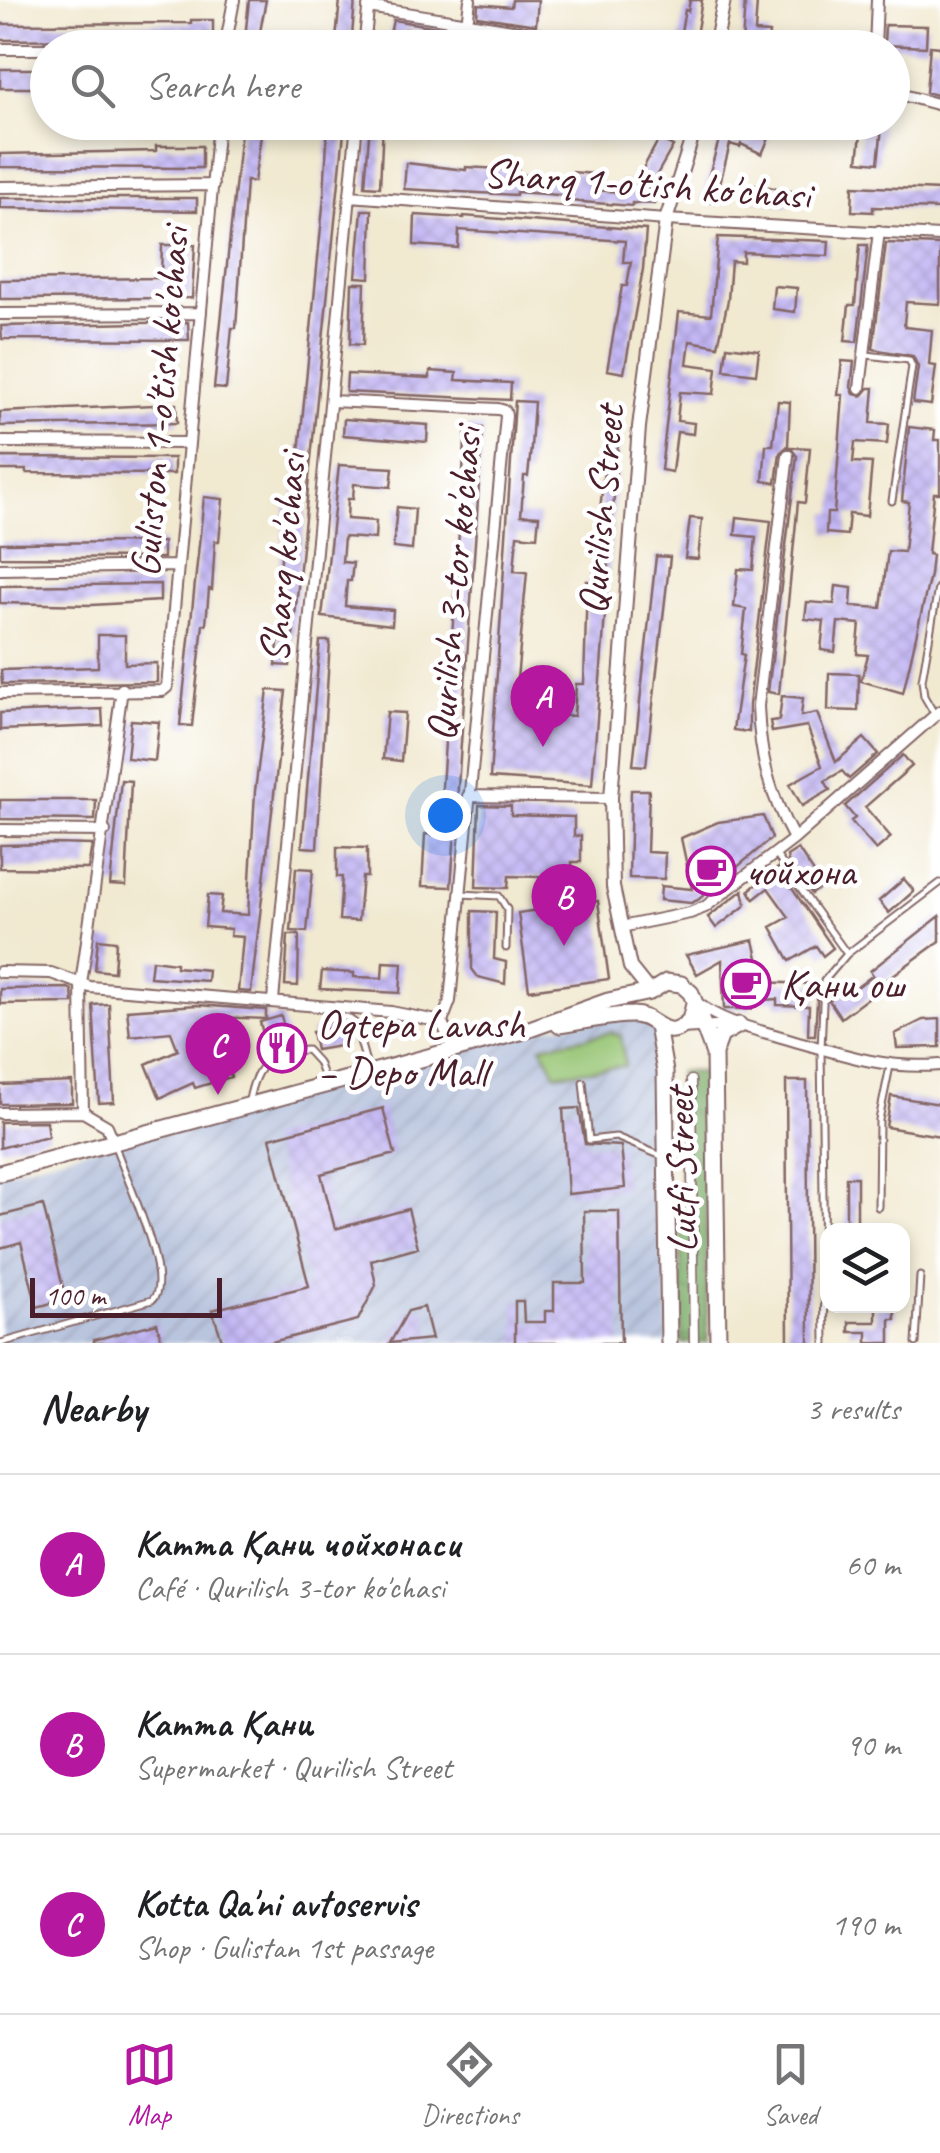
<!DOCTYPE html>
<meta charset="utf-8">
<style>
body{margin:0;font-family:Caveat,sans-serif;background:#f6f6f6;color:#202124}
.controls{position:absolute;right:30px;bottom:30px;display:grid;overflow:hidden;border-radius:20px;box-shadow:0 5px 15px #0003}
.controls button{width:90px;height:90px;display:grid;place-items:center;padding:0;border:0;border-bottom:2px solid #e0e0e0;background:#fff;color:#202124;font:50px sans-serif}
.scale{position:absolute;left:30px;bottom:25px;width:192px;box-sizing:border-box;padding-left:10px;border:5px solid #4a1f2b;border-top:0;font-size:28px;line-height:35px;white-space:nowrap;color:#4a1f2b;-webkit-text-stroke:8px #fff;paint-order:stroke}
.you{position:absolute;left:445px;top:815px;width:35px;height:35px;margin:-25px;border:8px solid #fff;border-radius:50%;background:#1a73e8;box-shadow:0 0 0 15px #1a73e833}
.badge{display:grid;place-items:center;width:65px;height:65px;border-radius:50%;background:#b5179e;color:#fff;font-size:32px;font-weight:700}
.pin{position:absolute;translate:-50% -82px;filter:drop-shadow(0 2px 5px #0008)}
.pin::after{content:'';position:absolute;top:52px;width:35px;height:30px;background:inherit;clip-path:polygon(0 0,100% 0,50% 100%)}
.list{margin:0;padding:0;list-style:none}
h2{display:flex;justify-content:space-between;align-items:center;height:130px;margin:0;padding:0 40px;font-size:42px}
h2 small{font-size:32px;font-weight:400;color:#757577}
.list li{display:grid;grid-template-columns:65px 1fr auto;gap:30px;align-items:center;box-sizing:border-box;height:180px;padding:0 40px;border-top:2px solid #e0e0e0}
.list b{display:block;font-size:38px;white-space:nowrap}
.list p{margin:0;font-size:32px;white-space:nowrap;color:#757577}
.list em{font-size:32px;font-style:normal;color:#757577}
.icon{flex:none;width:55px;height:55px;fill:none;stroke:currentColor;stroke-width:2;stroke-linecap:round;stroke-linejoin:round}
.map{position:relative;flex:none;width:940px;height:1343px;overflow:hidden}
.search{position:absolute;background:#fff;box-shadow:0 5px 15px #0003;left:30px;right:30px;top:30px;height:110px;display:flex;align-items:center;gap:25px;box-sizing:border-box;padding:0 35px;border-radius:55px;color:#757577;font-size:38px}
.sheet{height:670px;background:#fff}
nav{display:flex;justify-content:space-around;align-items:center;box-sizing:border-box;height:140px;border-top:2px solid #e0e0e0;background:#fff;font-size:28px;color:#757577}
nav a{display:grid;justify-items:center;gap:5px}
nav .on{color:#b5179e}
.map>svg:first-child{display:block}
</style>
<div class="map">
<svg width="940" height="1343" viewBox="0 0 940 1343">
<defs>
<pattern id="industrial-furrows" width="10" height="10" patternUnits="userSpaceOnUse" patternTransform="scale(2.5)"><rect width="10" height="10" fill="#b9c5de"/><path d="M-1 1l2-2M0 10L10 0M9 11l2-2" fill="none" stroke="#a1a9bf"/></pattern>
<pattern id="forest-crowns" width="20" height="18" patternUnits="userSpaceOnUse" patternTransform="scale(2.5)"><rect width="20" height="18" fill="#79aa66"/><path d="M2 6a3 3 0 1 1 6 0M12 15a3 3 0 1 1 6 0" fill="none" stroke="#658a54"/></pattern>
<pattern id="building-cross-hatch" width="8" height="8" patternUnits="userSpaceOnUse" patternTransform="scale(2.5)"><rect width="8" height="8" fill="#c3b7f4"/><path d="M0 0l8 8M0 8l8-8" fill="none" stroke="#a99dd1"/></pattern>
</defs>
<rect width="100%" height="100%" fill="#fff"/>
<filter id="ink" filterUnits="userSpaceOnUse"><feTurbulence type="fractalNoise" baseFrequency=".01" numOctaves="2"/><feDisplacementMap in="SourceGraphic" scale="20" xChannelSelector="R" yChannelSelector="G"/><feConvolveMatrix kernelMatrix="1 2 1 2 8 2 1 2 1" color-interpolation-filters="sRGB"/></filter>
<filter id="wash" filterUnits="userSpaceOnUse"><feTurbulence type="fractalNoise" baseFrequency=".0048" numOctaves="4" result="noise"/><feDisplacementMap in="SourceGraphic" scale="40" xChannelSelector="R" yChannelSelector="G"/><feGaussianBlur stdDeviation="2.25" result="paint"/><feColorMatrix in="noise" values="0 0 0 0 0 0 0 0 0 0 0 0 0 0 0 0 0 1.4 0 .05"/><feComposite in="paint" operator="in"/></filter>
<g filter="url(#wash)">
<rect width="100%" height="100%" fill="#f1e9d0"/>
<path fill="url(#industrial-furrows)" d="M634 1014 657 1026 669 1343H0V1173L524 1031Z"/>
<path fill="#97c574" stroke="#707250" stroke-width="2.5" d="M613 1032 614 1035H621L625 1066 556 1074 541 1046Z"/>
<path fill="url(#forest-crowns)" stroke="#626448" stroke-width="2.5" d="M679 1072H705L708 1343H681Z"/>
<g id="blocks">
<path fill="url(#building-cross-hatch)" d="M249 0H266L257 48H244Z
M340 0H355L351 48H335Z
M512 0H538L536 25 477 16 478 4 511 7Z
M690 0H702L694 48H678L685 10 688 11Z
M745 2H757L755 32 769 33 768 45 742 43Z
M191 20H213V34H189V38L0 40V24L191 23Z
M393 20 480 34V35L405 29 404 48H387Z
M885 25 927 26 926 47 884 45Z
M930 46 940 47V96L926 92Z
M0 69H48V84H35V88H0Z
M232 122H263L254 182 246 181 236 328H232L226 389 214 388 241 131 232 130Z
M328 122H345L290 666 276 665 284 581 279 580 286 504H294L324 196Z
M370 122H383L380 187 365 186Z
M724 122H748L771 133 762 154 741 144 740 147 730 144 715 203 702 200Z
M862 125 882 127 878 163 858 161Z
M659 139 673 146 647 192 655 193 654 204 632 203V206L570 201V196L545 194 516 192V195L404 189 406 163 466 170V167L518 170V174L571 182 572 172 594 174 593 190 620 192 621 182 635 183Z
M156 146H202V168L0 167V154L156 151Z
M752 184 791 191 788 206 748 197Z
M853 186 940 190V209L873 207V212L852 211Z
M0 198H197V211L0 208Z
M362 210H372L370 278 356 277Z
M415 215 464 218V216L646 230 643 269 624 373 607 370 622 286H627L631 262H623L625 241 459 230 458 248 414 245Z
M718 237 829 241 828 256 743 252V262L731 261 728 300 718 346 690 341 687 364 717 368 714 394 680 392 677 421 694 423 693 434 677 432 672 472 661 470 679 312 711 315Z
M886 243 940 245V304L906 302 904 324 905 327 932 330 929 365 936 366 931 405 913 403 918 367 913 356 873 349Z
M162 245H195L192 298 0 299V280L161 278Z
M860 245H868L857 342 845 341 849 305H855Z
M352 283H365L363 345 350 344Z
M774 286 797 288 795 312 772 309Z
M188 322 189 340 2 339 1 326Z
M727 346 759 350 756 374 724 370Z
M842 361 854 362 851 387 854 394 862 396 869 388H874L871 423 889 424 887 444 855 442 853 462 872 463 867 516 849 514 847 535 826 533 827 513H834L836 489 843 395H838Z
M430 371 457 373 456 380 511 383 510 400 346 392 347 374 430 378Z
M515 401 534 402 531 448 528 476H524L521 515 539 516 537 537 517 535 514 571 527 572 514 712 574 716 576 684H584L587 581 593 582 608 430 619 431 592 785 490 778Z
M778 401 790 402 788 446 780 453 776 483 763 481 766 445H773Z
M176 404 177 423 0 426V412Z
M344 419 428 425 427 442 343 435Z
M466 427 483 428 451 887 422 886 425 834 438 835 441 802Z
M909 427 935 430 934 440H940V493H934L928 554 932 555 930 575 903 693 861 681 868 655 857 654 860 624 838 622 835 652 821 650 824 621 805 619 807 602 834 604 836 586 852 588 851 606 881 608 888 551 904 552 909 502 902 501Z
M790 447 810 448 805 503 798 502 779 694 768 692 797 456Z
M0 457 174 458V474L26 473V470H0Z
M339 465 393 468 391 487 354 484 353 499H348L347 519 376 521 375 539 344 537 342 562 353 563 351 581H347L345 606 393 610 392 625 322 617Z
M204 497 223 499 219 541H215L212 590 209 589 206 624H203L192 726 180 725Z
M397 507 415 509 412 550 393 548Z
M737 517 771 521 749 705V732L733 730 744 655 741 654 746 609 734 607 738 569 753 570 756 537 735 535Z
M690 518 702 519 698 559 685 558Z
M163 542V558L0 557V543Z
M656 556 670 557 646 766 633 765Z
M160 584V601L92 605 0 603V586Z
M98 635H125V664L157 663V682L2 684 1 670 98 667Z
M320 641H330L317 848 302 847Z
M829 673 859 674 858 711 828 710Z
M268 690 286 691 251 992 238 991 243 937 230 936 231 929 205 927 208 895 222 896 220 913 248 915 255 791Z
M782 696 803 698 801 716 817 713 836 762 864 738 878 754 849 779 842 771 825 781 830 790 802 806 790 784 822 766 807 726 772 732 770 721 779 720Z
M102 709 103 726 0 730V713Z
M387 712 405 713 401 761 383 759Z
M131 720 159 722 155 761 127 758Z
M903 755 912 766 865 807 891 837 876 850 851 821 855 818 845 806Z
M121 780 131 781 126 886 110 885Z
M631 790H649L647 852 665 853 664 879 629 878Z
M0 800H96L95 820 0 819Z
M479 805 511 806V815L574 817V836H581V862H572V878L509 876 508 888 476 887Z
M763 816 772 838 698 900 691 903 660 900 661 886 692 889 681 838 718 822Z
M54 844 92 845 88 869 0 868V845Z
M337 847 367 848V877H362L358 921 339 920 342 877H337Z
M798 849 823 886 812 894 788 861 787 856Z
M296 868 313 869 307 932 291 931Z
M778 868 833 948 823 956 816 946 790 961 771 927 789 917 768 888 754 899 749 890Z
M904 879 914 891 889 913 879 901Z
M743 890 746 905 716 928 708 917Z
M598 901 609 979 529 990 518 913Z
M472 911 496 912 494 959 506 962 505 984 478 977 472 969Z
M940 916V941L878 986 880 989 841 1018 829 1000 848 986 852 991 873 975 870 971Z
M288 935H299L298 986 285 985Z
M98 939 116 941 114 972 95 970Z
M754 940 760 967 767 966 768 974 753 982 818 984 815 1035H808L809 1006 777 1005V999L750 1001 751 1009H724L722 960 697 974 686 955Z
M152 960 176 963V967L208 970 207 981 150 977Z
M383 962 402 963 400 993 320 989 322 971 354 973V977L382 978Z
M68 988 72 990 73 1003 0 1004V989Z
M109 1004 114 1102 99 1103 93 1005Z
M197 1005 266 1010V1019L219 1017 225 1037 220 1039 231 1077 195 1088 193 1083 160 1098 146 1064 178 1050 171 1032 130 1036 127 1010Z
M281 1016 289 1046 268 1053 260 1022Z
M940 1019V1047L897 1048 895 1034 923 1020Z
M343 1026 346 1045 316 1050 312 1032Z
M786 1081H807L809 1343H788Z
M72 1082V1103L0 1104V1085Z
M891 1096 940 1104V1136L886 1127Z
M383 1108 395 1154 321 1174 335 1229 408 1209 418 1247 371 1260 376 1285 358 1320 268 1343H223L212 1310 309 1286 270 1138Z
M579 1108 585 1144 621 1146 625 1188 568 1194 563 1109Z
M46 1121 48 1136 0 1148V1122Z
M846 1177H857V1230H846Z
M43 1205 66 1299 37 1307 21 1242 0 1248V1216Z
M584 1211H619L621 1343H515V1301H523L524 1322H545V1311H554V1283H585Z
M876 1306H895V1319H890V1343H867V1332H849V1322H876Z
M424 1307 432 1339 390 1343 408 1311Z
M157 1323 162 1343H94V1340Z"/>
</g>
</g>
<g filter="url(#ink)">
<use href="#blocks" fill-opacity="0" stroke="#846665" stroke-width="2.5"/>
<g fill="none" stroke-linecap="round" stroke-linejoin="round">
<g stroke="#846665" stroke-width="9">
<path id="service" d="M867 355 909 360 912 366 892 501
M935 715 924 696 922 680 938 588
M776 855 847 954
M461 894 499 896 507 909 506 948
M325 1019 347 1017 355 1023 368 1070
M583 1082 589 1140 616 1137 664 1157
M249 1100C256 1063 270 1052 307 1050L318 1062 325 1081
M878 1207 879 1120 890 1066
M1 1343 152 1300C175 1280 124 1174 115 1146
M825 1343 821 1049 824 981 847 954 940 883
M916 1343 920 1276"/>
</g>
<g stroke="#846665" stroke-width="11">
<path id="pedestrian" d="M691 1080 694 1343"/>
</g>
<g stroke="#846665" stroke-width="14">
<path id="minor" d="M368 7 575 40
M467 24 470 0
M129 48 225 46
M225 48 234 0
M364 48 369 1
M875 48 877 0
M0 49H48
M892 92 940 105
M0 187 213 185
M350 196 666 220 940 236
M0 314 201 313
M860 388 879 231
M331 401 498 409 505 411 506 416 450 1001 442 1022 453 1050
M0 442 189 443
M788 455 758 706C760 759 769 792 794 839
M0 569 178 566
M0 693 162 691 167 687 218 122
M468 796 611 798
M0 830 105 831
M621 927 690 913 705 907 794 839 940 711
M0 972 51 973 90 987 391 1012 442 1022
M273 1000 357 122
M697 1003C723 1023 754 1029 785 1038 837 1053 885 1070 940 1065
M680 1028 733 1025
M0 1113 83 1112
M114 1143 107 1126 83 1112 81 984 122 689"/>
</g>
<g stroke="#846665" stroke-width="16">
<path id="tertiary" d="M715 48 724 0
M650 992 630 967 613 887 611 798 639 427 666 220 697 122"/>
</g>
<g stroke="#846665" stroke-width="19">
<path id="secondary" d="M559 1025C583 1022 608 1015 632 1015 656 1014 664 1046 690 1020L694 1004
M657 1026 665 1072 669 1343
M714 1054 721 1035 739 1025
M0 1173 524 1031 608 1001 650 992 666 982 681 984 691 993 714 1054 718 1343"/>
</g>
<use href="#service" stroke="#fff" stroke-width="5"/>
<use href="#pedestrian" stroke="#fff" stroke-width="8"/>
<use href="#minor" stroke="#fff" stroke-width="10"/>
<use href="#tertiary" stroke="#fff" stroke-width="12"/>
<use href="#secondary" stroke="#fff" stroke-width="15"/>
</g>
</g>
<defs>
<g id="cafe-ring" transform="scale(2.5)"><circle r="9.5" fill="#fff" stroke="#b5179e" stroke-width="1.5"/><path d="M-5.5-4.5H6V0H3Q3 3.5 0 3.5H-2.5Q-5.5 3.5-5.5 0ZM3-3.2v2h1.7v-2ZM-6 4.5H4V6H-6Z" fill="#b5179e"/></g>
<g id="restaurant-ring" transform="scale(2.5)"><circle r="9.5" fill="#fff" stroke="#b5179e" stroke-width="1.5"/><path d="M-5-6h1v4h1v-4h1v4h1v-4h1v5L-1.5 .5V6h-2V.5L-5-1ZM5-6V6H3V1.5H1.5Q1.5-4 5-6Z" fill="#b5179e"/></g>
</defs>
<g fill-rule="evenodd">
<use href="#cafe-ring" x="711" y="871"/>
<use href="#cafe-ring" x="746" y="984"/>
<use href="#restaurant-ring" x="282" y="1048"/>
</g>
<g text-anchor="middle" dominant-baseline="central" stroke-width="9" stroke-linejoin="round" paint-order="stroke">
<g font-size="42" fill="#4a1f2b" stroke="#fff">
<text transform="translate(647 184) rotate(4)">Sharq 1-o'tish ko'chasi</text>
<text transform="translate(160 402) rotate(-85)">Guliston 1-o'tish ko'chasi</text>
<text transform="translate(601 510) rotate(-85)">Qurilish Street</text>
<text transform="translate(283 558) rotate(-85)">Sharq ko'chasi</text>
<text transform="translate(454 584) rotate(-85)">Qurilish 3-tor ko'chasi</text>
<text transform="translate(681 1170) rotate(-91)">Lutfi Street</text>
</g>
<g font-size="42" fill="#4a1f2b" stroke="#fff" text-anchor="start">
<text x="746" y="871">чойхона</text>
<text x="781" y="984">Қани ош</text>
<text x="317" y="1024">Oqtepa Lavash<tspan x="317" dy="48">– Depo Mall</tspan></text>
</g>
</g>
</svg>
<div class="controls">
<button><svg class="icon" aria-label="layers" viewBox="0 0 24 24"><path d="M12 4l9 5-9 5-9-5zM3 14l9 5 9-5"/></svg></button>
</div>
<div class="scale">100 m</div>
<div class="you"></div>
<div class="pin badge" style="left:543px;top:747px">A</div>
<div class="pin badge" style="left:564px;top:946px">B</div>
<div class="pin badge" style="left:218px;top:1095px">C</div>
<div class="search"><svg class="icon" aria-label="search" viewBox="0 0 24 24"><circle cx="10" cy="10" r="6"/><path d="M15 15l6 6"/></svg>Search here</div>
</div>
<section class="sheet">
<h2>Nearby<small>3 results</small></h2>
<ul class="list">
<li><span class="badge">A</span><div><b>Катта Қани чойхонаси</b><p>Café · Qurilish 3-tor ko'chasi</p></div><em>60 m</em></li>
<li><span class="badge">B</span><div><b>Катта Қани</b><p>Supermarket · Qurilish Street</p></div><em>90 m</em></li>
<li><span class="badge">C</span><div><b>Kotta Qa'ni avtoservis</b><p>Shop · Gulistan 1st passage</p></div><em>190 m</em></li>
</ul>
</section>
<nav>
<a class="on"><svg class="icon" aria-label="map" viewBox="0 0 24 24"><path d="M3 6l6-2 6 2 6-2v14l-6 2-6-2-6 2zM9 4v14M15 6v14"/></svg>Map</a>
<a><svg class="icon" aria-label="directions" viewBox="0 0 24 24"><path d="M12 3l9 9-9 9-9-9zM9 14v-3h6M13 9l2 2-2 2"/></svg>Directions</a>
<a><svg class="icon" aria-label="saved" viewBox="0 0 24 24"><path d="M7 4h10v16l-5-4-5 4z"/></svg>Saved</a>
</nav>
